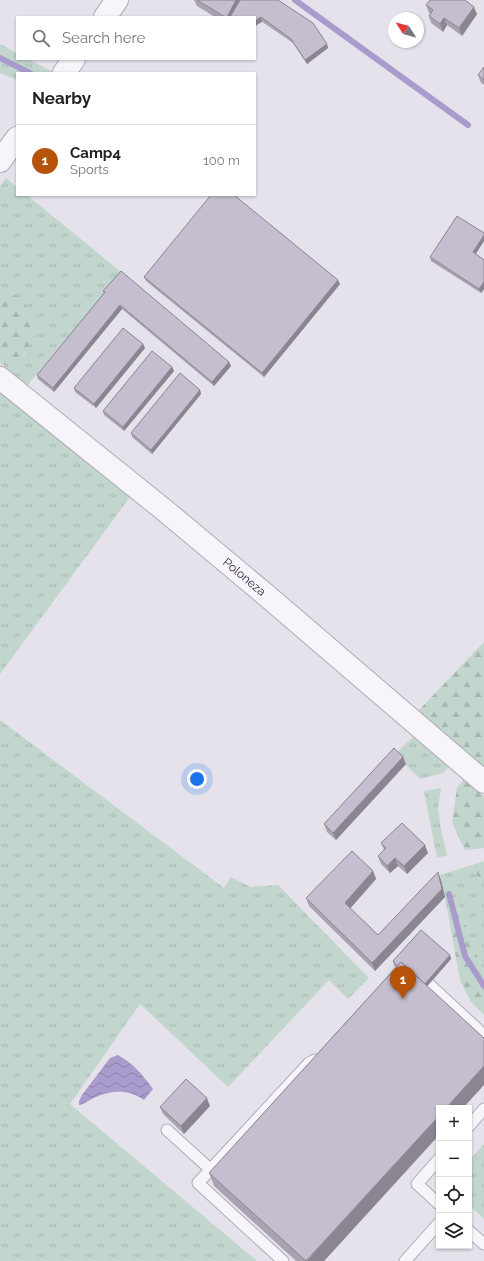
<!DOCTYPE html>
<meta charset="utf-8">
<style>
body{margin:0;font-family:Raleway,sans-serif;background:#f6f6f6;color:#222}
.controls{position:absolute;right:12px;bottom:12px;display:grid;overflow:hidden;border-radius:0px;box-shadow:0 1px 3px #0004}
.controls button{width:36px;height:36px;display:grid;place-items:center;padding:0;border:0;border-bottom:1px solid #e0e0e0;background:#fff;color:#222;font:20px sans-serif}
.compass{position:absolute;left:388px;top:12px;width:36px;height:36px;border-radius:50%;background:#fff;box-shadow:0 1px 3px #0004;rotate:306deg}
.you{position:absolute;left:197px;top:779px;width:14px;height:14px;margin:-10px;border:3px solid #fff;border-radius:50%;background:#1a73e8;box-shadow:0 0 0 6px #1a73e833}
.badge{display:grid;place-items:center;width:26px;height:26px;border-radius:50%;background:#b45309;color:#fff;font-size:13px;font-weight:700}
.pin{position:absolute;translate:-50% -33px;filter:drop-shadow(0 1px 2px #0008)}
.pin::after{content:'';position:absolute;top:21px;width:14px;height:12px;background:inherit;clip-path:polygon(0 0,100% 0,50% 100%)}
.list{margin:0;padding:0;list-style:none}
h2{display:flex;justify-content:space-between;align-items:center;height:52px;margin:0;padding:0 16px;font-size:17px}
h2 small{font-size:13px;font-weight:400;color:#767676}
.list li{display:grid;grid-template-columns:26px 1fr auto;gap:12px;align-items:center;box-sizing:border-box;height:72px;padding:0 16px;border-top:1px solid #e0e0e0}
.list b{display:block;font-size:15px;white-space:nowrap}
.list p{margin:0;font-size:13px;white-space:nowrap;color:#767676}
.list em{font-size:13px;font-style:normal;color:#767676}
.icon{flex:none;width:22px;height:22px;fill:none;stroke:currentColor;stroke-width:2;stroke-linecap:round;stroke-linejoin:round}
.map{position:relative;flex:none;width:484px;height:1261px;overflow:hidden}
.search{position:absolute;background:#fff;box-shadow:0 1px 3px #0004;left:16px;top:16px;width:240px;height:44px;display:flex;align-items:center;gap:10px;box-sizing:border-box;padding:0 14px;border-radius:0px;color:#767676;font-size:15px}
.panel{position:absolute;background:#fff;box-shadow:0 1px 3px #0004;left:16px;top:72px;width:240px;height:124px;border-radius:0px}
.map>svg:first-child{display:block}
</style>
<div class="map">
<svg width="484" height="1261" viewBox="0 0 484 1261">
<defs>
<pattern id="grass-tufts" width="24" height="20" patternUnits="userSpaceOnUse"><rect width="24" height="20" fill="#c2d6cd"/><path d="M3 7l-1-3M5 7V3M7 7l1-3M15 17l-1-3M17 17v-4M19 17l1-3" fill="none" stroke="#a7b8b1"/></pattern>
<pattern id="forest-firs" width="22" height="20" patternUnits="userSpaceOnUse"><rect width="22" height="20" fill="#c2d6cd"/><path d="M5 1l3.5 6h-7zM16 11l3.5 6h-7z" fill="#a7b8b1"/></pattern>
<pattern id="water-waves" width="16" height="10" patternUnits="userSpaceOnUse"><rect width="16" height="10" fill="#aa9bcd"/><path d="M0 5q4-4 8 0t8 0" fill="none" stroke="#8b7ea8"/></pattern>
</defs>
<rect width="100%" height="100%" fill="#e5e2eb"/>
<path fill="url(#grass-tufts)" d="M0 44 17 53V59H28L53 72 52 73H17V80L0 73Z
M6 178 17 187V195H27L121 272 27 386 0 363 20 359 26 353 17 296 0 288V186Z
M0 393 130 497 0 674Z
M0 720 224 888 231 877 251 887 278 885 369 978 348 999 329 980 228 1087 140 1004 70 1104 257 1261H0Z
M416 734 451 764 443 773 420 779 395 754Z
M441 788 438 808 441 830 447 855 437 858 424 791Z
M472 865 478 878 484 875V973L459 907 455 894 445 897 440 875Z
M484 1144V1219L469 1205V1161Z"/>
<path fill="url(#forest-firs)" d="M0 288 17 296 39 320 35 339 20 360 0 363Z
M484 642V768L418 711Z
M464 779 484 796V848L465 850 452 823 457 788Z
M484 861V875L478 878 472 865Z
M455 894 459 907 484 973V1015L471 1002 460 980 445 897Z"/>
<path fill="url(#water-waves)" d="M118 1055C134 1064 142 1074 153 1089L144 1100C129 1089 112 1090 96 1097 90 1099 86 1104 79 1105V1101L82 1095 110 1058Z"/>
<g fill="none" stroke-linecap="round" stroke-linejoin="round">
<path stroke="#aa9bcd" stroke-width="6" d="M295 0 468 125
M0 58 30 73
M449 894 465 956 484 986"/>
<g stroke="#b0aab9" stroke-width="13">
<path id="service" d="M419 975 484 1035
M469 1126 484 1109
M167 1130 210 1169
M439 1159 417 1184 439 1204
M469 1231 484 1244
M283 1261 198 1183 309 1063 315 1060
M405 1261 439 1223"/>
</g>
<g stroke="#b0aab9" stroke-width="24">
<g id="minor">
<path d="M105 17 117 0"/>
<path d="M64 73 74 59"/>
<path d="M0 161 17 138"/>
<path id="s1" d="M0 378 163 509 266 595 484 782"/>
</g>
</g>
<use href="#service" stroke="#f7f5f9" stroke-width="11"/>
<use href="#minor" stroke="#f7f5f9" stroke-width="22"/>
</g>
<path fill="#a9a3b1" d="M194 0H278L327 44 328 48 307 64 293 43 255 17H215L197 6Z
M426 5 477 14 462 36 447 25 443 32 431 23 429 16 430 13H429Z
M484 67V85L481 83 478 75Z
M484 241 476 254 484 260V289L481 293 431 261 430 257Z
M144 277 340 284 264 377 146 281Z
M103 291 229 362 231 366 214 386 122 309 54 392 38 379 37 375 104 293Z
M143 344 145 348 96 408 75 392 74 388Z
M172 367 174 371 124 431 104 415 103 411Z
M200 390 201 394 152 454 132 437 131 433Z
M406 764 336 840 327 832 324 824Z
M381 843 428 853 407 874 398 866 390 873 381 864 378 856 384 850Z
M373 871 376 879 350 908 378 935 441 880 445 897 375 971 309 906 306 898Z
M450 955 451 959 427 986 439 1108V1135L324 1261H296L214 1186 209 1173 396 967 394 966 393 961Z
M210 1106 184 1134 163 1114 160 1107Z"/>
<path fill="#8a8590" d="M236 0H244L234 17H227Z
M474 7 477 14 462 36 459 28Z
M261 17 262 22 255 26V21Z
M444 18 447 25 443 32 440 24Z
M327 44 328 48 307 64 305 60Z
M484 235V241L474 256 473 252Z
M338 280 340 284 264 377 262 373Z
M484 282V289L481 293 479 289Z
M120 305 122 309 54 392 53 388Z
M143 344 145 348 96 408 94 404Z
M229 362 231 366 214 386 212 382Z
M172 367 174 371 124 431 123 427Z
M200 390 201 394 152 454 151 450Z
M403 757 406 764 336 840 333 833Z
M425 845 428 853 407 874 404 866Z
M395 858 398 866 390 873 387 866Z
M373 871 376 879 348 911 345 903Z
M438 872 441 880 445 897 375 971 372 963Z
M450 955 451 959 423 991 421 987Z
M484 1066V1085L463 1108H446Z
M207 1098 210 1106 184 1134 181 1126Z
M439 1116V1135L324 1261H307Z"/>
<path fill="#c5bece" stroke="#8a8590" d="M197 0H236L227 17H225Z
M240 0H278L313 23 327 44 305 60 291 39 261 17 255 21V17H230Z
M430 0H465L474 7 459 28 444 18 440 24 429 16 433 10 426 5Z
M484 67V80L478 75Z
M211 195H234L338 280 262 373 144 277Z
M457 216 484 233V235L473 252 484 260V282L479 289 430 257Z
M121 271 229 362 212 382 120 305 53 388 37 375 105 292 103 291Z
M123 328 143 344 94 404 74 388Z
M152 351 172 367 123 427 103 411Z
M180 373 200 390 151 450 131 433Z
M394 748 403 757 333 833 324 824Z
M402 823 425 845 404 866 395 858 387 866 378 856 386 848 381 843Z
M352 851 373 871 345 903 378 935 438 872 442 889 372 963 306 898Z
M421 930 450 955 425 984 401 962 397 966 393 961Z
M401 962 484 1038V1066L446 1108H439V1116L306 1261 209 1173Z
M186 1079 207 1098 181 1126 160 1107Z"/>
<g text-anchor="middle" dominant-baseline="central" stroke-width="3.5" stroke-linejoin="round" paint-order="stroke">
<g font-size="12" fill="#342844" stroke="#f4f2f8">
<text stroke="none"><textPath href="#s1" startOffset="315">Poloneza</textPath></text>
</g>
</g>
</svg>
<div class="controls">
<button>+</button>
<button>−</button>
<button><svg class="icon" aria-label="locate" viewBox="0 0 24 24"><circle cx="12" cy="12" r="6"/><path d="M12 2v4M12 18v4M2 12h4M18 12h4"/></svg></button>
<button><svg class="icon" aria-label="layers" viewBox="0 0 24 24"><path d="M12 4l9 5-9 5-9-5zM3 14l9 5 9-5"/></svg></button>
</div>
<svg class="compass" viewBox="-18 -18 36 36"><path d="M0-13l5 13h-10z" fill="#e53935"/><path d="M0 13l5-13h-10z" fill="#767676"/></svg>
<div class="you"></div>
<div class="pin badge" style="left:403px;top:999px">1</div>
<div class="search"><svg class="icon" aria-label="search" viewBox="0 0 24 24"><circle cx="10" cy="10" r="6"/><path d="M15 15l6 6"/></svg>Search here</div>
<section class="panel">
<h2>Nearby<small></small></h2>
<ul class="list">
<li><span class="badge">1</span><div><b>Camp4</b><p>Sports</p></div><em>100 m</em></li>
</ul>
</section>
</div>
